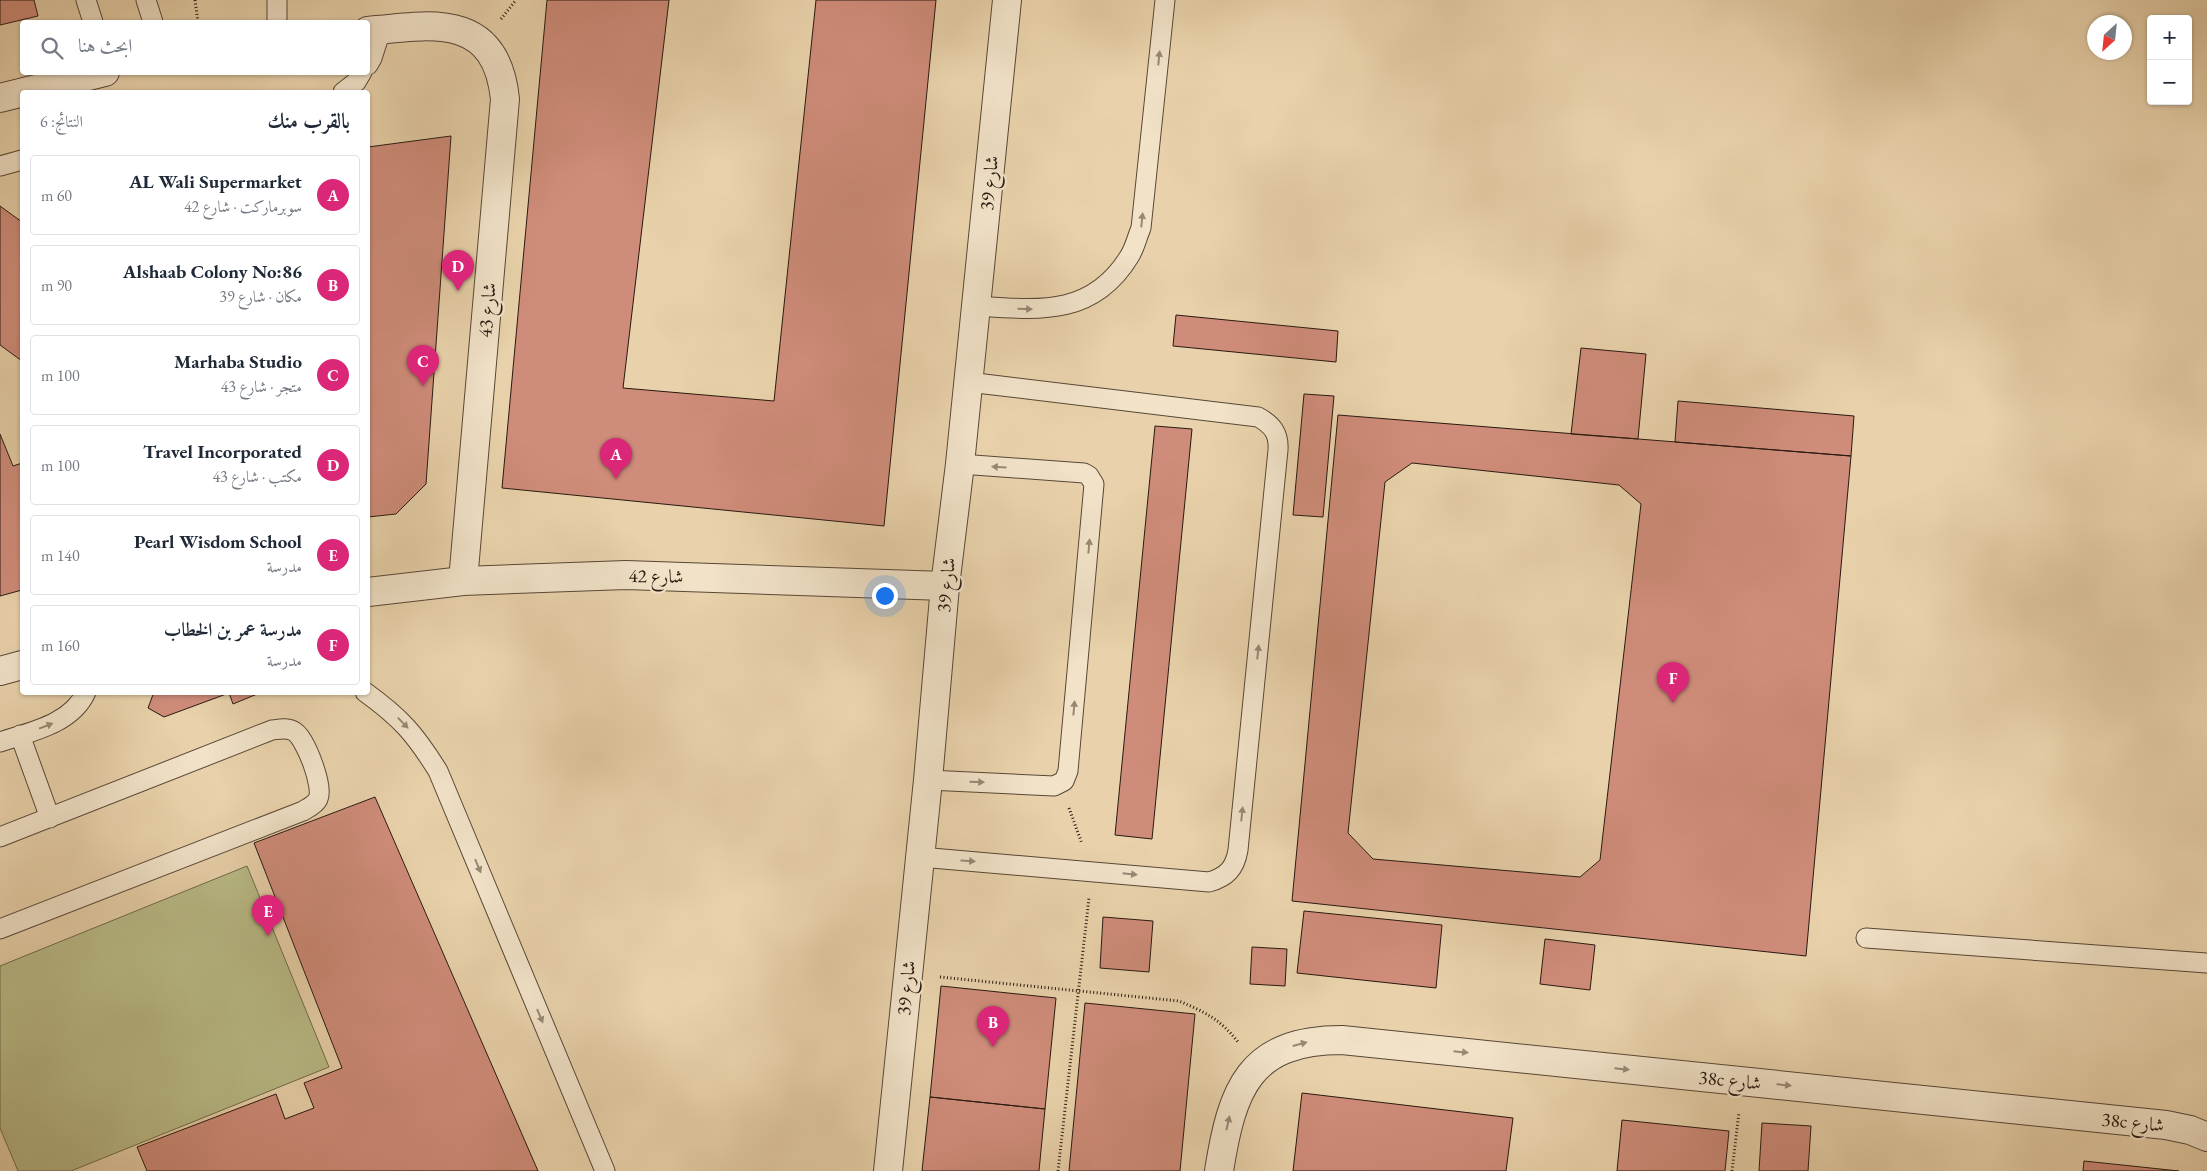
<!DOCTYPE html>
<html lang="ar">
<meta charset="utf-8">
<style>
body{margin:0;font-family:"EB Garamond",Amiri,serif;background:#f2f2f3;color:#1f2937;direction:rtl}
.controls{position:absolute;right:15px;top:15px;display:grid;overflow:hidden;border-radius:5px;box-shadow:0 1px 4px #0004}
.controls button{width:45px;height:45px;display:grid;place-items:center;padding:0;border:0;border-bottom:1px solid #e0e1e3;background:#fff;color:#1f2937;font:25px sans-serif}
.compass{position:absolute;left:2087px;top:15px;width:45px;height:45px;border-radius:50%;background:#fff;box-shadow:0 1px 4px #0004;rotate:207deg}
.you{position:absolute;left:884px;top:595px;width:18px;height:18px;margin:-12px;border:4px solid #fff;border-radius:50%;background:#1a73e8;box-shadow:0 0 0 8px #1a73e833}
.badge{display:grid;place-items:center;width:32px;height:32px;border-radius:50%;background:#db2777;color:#fff;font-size:16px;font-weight:700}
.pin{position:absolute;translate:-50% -41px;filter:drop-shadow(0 1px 2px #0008)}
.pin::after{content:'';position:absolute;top:26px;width:18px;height:15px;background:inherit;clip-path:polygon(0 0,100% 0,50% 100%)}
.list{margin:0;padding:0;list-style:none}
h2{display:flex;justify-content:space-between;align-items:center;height:65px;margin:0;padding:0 20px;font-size:21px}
h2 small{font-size:16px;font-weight:400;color:#747a83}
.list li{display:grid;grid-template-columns:32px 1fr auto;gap:15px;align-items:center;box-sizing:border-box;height:80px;margin:0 10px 10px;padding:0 10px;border:1px solid #e0e1e3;border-radius:5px}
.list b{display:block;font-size:19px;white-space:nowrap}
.list p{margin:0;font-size:16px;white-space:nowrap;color:#747a83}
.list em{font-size:16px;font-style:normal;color:#747a83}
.icon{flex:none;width:28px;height:28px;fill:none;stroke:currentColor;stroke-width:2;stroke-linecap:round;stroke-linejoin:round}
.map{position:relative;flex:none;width:2207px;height:1171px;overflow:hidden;direction:ltr}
.search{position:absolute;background:#fff;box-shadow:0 1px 4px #0004;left:20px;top:20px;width:350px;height:55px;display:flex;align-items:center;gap:12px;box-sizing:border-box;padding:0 18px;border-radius:5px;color:#747a83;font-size:19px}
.panel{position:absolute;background:#fff;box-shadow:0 1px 4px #0004;left:20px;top:90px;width:350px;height:605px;border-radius:5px;direction:rtl}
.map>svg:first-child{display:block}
</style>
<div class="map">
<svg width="2207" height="1171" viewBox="0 0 2207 1171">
<rect width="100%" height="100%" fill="#e9d2ab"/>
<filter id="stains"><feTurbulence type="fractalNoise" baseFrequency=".004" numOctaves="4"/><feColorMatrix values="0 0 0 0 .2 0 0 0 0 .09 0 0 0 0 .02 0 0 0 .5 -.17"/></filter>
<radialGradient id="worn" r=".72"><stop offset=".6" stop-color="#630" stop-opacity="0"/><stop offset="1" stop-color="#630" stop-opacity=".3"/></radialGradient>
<path fill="#b9bb87" stroke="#706a4c" d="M247 866 329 1067 71 1171H18L0 1128V966Z"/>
<path fill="#cf8c7a" stroke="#281910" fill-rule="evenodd" d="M0 0H34L38 16 0 25Z
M547 0H669L623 388 774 401 816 0H936L884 526 502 488Z
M451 136 426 484 396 514 368 517V147Z
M0 206 22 222V361L0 345Z
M1176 315 1338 331 1336 362 1173 346Z
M1581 348 1646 354 1638 439 1571 434Z
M1304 394 1334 396 1323 517 1293 515Z
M1678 401 1854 416 1851 456 1675 442Z
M1338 415 1851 456 1806 956 1292 901ZM1412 463 1619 485 1641 504 1600 860 1580 877 1373 859 1348 833 1385 482Z
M1155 426 1192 429 1152 839 1115 835Z
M0 434 13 466 22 463V590L0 596Z
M154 692H262L233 704 229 693 164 717 148 708Z
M375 797 538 1171H147L137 1147 276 1094 285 1119 314 1108 304 1083 342 1068 254 843Z
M1304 911 1442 925 1436 988 1297 973Z
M1103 917 1153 921 1149 972 1100 968Z
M1545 939 1595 945 1590 990 1540 984Z
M1252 947 1287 949 1285 986 1250 984Z
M941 986 1056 998 1045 1109 930 1097Z
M1085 1003 1195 1014 1180 1171H1069Z
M1302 1093 1513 1118 1506 1171H1293Z
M930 1097 1045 1109 1039 1171H922Z
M1622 1120 1729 1131 1725 1171H1617Z
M1762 1123 1811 1126 1808 1171H1759Z
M2084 1161 2179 1171H2083Z"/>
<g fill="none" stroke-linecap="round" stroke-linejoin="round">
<g stroke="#584737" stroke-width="21">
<path id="service" d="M86 0 93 22
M146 0 153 22
M277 22V0
M368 65 372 58 381 30
M343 92 356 82 362 72
M0 166 22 160
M976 306C1038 310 1092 317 1129 257 1135 248 1137 237 1141 228L1165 0
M365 692C401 718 415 734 438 771L605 1171
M20 735 50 818
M0 742C30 732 72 724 86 692
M928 780 1054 786 1064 781 1068 771 1094 484 1089 476 1084 473 960 464
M0 837 272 730C280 729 288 727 295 732 306 740 324 787 318 799 315 805 308 808 303 811L0 929
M920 857 1209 882C1227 877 1235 868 1238 850L1278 450C1279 434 1273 425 1258 417L968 382
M1866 938 2207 963"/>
</g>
<g stroke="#584737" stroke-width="30">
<path id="minor" d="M368 31C434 24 496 13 505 99L463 581
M0 98 105 72
M368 592 463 581 626 575 945 586
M0 671 22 665
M888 1171 928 780 945 586 960 464 1007 0
M1219 1171C1232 1089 1249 1040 1342 1040L2166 1125 2190 1130 2207 1137"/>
</g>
<path stroke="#281910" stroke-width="3" stroke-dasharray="1 2.5" stroke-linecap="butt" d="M195 0 198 22
M501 19 516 0
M1069 808 1082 844
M940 977 1179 1001C1205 1012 1220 1019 1238 1042
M1058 1171 1089 898
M1732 1171 1739 1112"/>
<use href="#service" stroke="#f1e2c8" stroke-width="19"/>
<use href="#minor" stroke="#f1e2c8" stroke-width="28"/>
</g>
<defs><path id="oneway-solid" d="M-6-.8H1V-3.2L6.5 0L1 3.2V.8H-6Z" transform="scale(1.25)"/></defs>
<g fill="#978875">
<use href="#oneway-solid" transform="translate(1159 58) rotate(-84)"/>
<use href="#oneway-solid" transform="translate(1142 220) rotate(-84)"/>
<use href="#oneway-solid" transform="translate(1025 309) rotate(2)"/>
<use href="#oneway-solid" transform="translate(999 467) rotate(-176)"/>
<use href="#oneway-solid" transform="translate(1089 546) rotate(-85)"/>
<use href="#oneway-solid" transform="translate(1258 652) rotate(-84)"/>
<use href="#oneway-solid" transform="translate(1074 708) rotate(-85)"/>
<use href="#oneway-solid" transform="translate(403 723) rotate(46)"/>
<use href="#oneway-solid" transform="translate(46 726) rotate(-21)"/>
<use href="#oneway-solid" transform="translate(977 782) rotate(2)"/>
<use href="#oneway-solid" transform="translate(1242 814) rotate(-84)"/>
<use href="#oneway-solid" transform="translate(968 861) rotate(4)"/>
<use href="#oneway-solid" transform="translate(478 866) rotate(67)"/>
<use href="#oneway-solid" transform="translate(1130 874) rotate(6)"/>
<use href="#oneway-solid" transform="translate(540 1016) rotate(67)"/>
<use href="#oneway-solid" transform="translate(1300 1044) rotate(-15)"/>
<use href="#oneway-solid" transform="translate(1461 1052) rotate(6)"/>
<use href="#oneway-solid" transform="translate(1622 1069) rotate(6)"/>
<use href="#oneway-solid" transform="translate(1784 1085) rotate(6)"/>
<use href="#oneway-solid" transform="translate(1228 1123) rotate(-77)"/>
</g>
<g text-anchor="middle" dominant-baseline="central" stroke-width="4.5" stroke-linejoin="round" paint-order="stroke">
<g font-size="19" fill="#281910" stroke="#f1e2c8">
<text transform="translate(989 183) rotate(-84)">شارع 39</text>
<text transform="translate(487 310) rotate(-85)">شارع 43</text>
<text transform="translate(656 576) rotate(1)">شارع 42</text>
<text transform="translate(946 585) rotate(-84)">شارع 39</text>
<text transform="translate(906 988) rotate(-84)">شارع 39</text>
<text transform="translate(1730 1080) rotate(6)">38c شارع</text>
<text transform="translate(2133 1122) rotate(6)">38c شارع</text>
</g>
</g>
<rect width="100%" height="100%" filter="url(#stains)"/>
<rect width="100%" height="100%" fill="url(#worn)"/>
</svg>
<div class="controls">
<button>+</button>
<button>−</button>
</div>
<svg class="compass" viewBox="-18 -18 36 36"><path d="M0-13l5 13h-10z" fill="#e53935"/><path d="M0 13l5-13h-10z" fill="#747a83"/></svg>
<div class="you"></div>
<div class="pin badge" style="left:616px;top:479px">A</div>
<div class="pin badge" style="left:993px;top:1047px">B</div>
<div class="pin badge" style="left:423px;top:386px">C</div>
<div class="pin badge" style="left:458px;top:291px">D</div>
<div class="pin badge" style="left:268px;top:936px">E</div>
<div class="pin badge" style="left:1673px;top:703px">F</div>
<div class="search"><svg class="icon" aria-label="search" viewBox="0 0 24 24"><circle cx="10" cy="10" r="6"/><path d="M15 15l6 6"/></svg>ابحث هنا</div>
<section class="panel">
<h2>بالقرب منك<small>النتائج: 6</small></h2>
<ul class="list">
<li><span class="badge">A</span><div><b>AL Wali Supermarket</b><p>سوبرماركت · شارع 42</p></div><em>60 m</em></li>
<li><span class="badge">B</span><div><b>Alshaab Colony No:86</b><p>مكان · شارع 39</p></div><em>90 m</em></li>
<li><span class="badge">C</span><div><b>Marhaba Studio</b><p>متجر · شارع 43</p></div><em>100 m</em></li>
<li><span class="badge">D</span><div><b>Travel Incorporated</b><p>مكتب · شارع 43</p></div><em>100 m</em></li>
<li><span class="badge">E</span><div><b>Pearl Wisdom School</b><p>مدرسة</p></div><em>140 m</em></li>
<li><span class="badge">F</span><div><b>مدرسة عمر بن الخطاب</b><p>مدرسة</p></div><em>160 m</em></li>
</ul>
</section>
</div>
